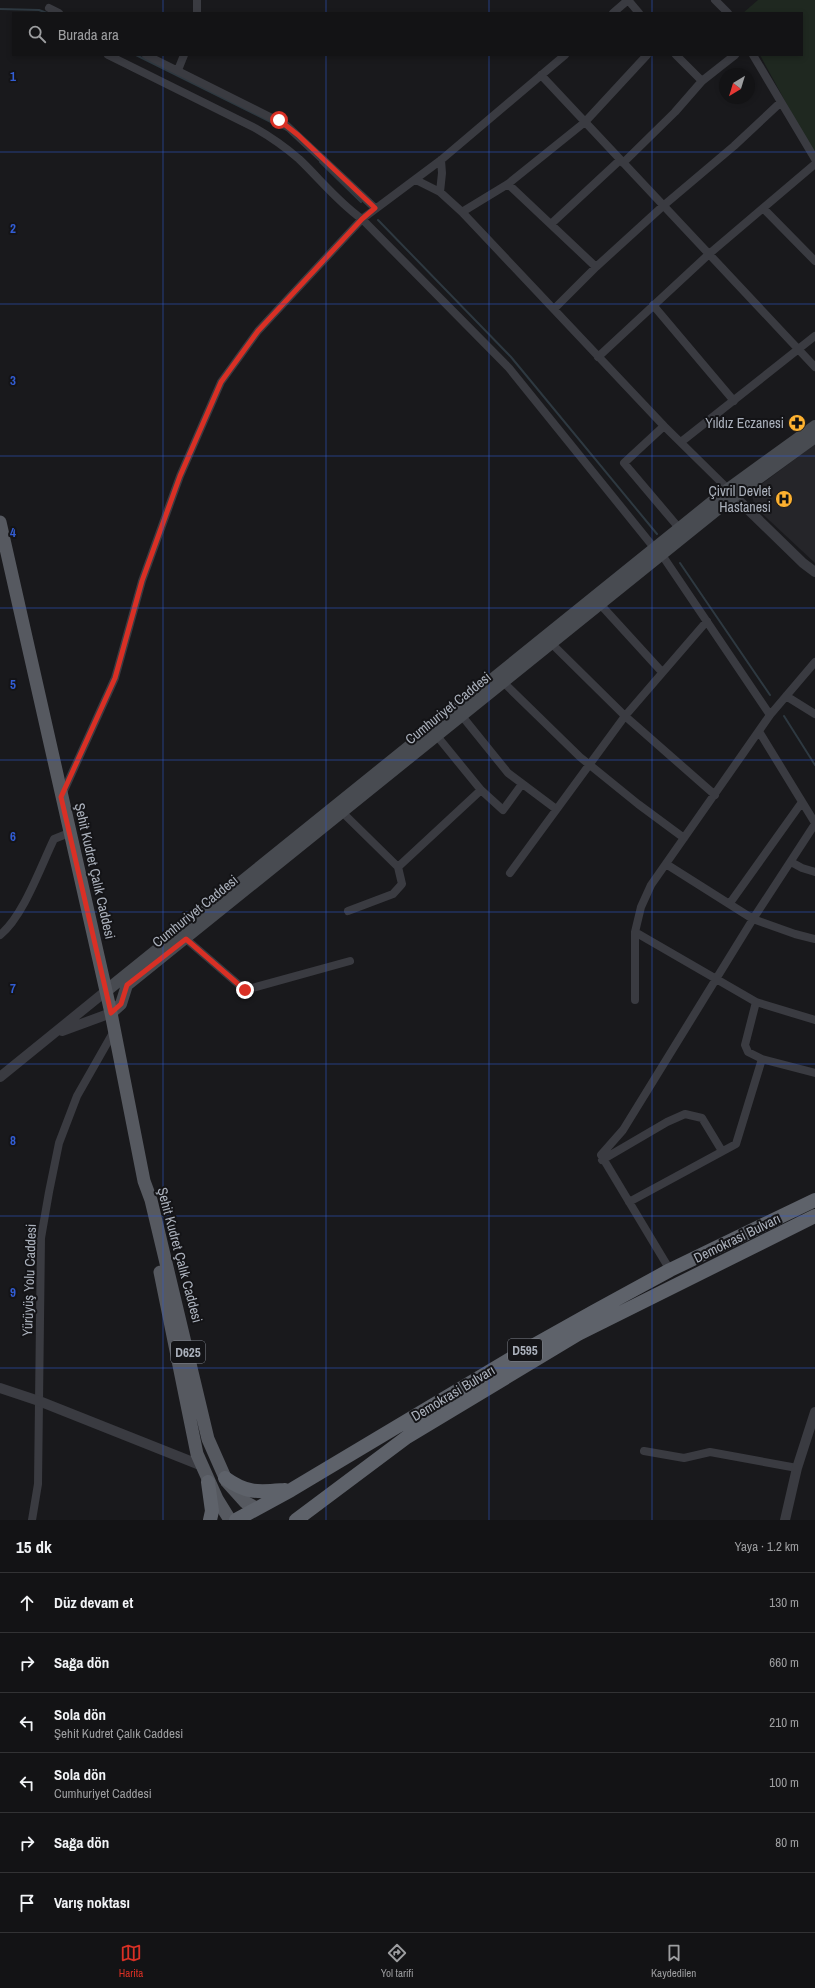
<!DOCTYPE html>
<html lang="tr">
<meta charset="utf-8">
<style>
body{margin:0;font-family:"Archivo Narrow",sans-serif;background:#1c1c1e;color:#f1f3f6}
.compass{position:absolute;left:719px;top:68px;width:36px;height:36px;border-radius:50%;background:#131315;box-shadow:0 2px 6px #0003;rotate:218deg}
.stop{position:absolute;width:12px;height:12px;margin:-9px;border:3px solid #d93025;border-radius:50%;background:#fff}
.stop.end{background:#d93025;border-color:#fff;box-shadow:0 1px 4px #0008}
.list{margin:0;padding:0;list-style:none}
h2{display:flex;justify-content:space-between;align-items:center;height:52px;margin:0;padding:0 16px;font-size:17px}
h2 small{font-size:13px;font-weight:400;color:#9d9ea0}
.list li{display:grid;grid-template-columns:26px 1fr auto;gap:12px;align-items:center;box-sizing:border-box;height:60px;padding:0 16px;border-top:1px solid #323234}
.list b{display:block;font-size:15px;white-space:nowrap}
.list p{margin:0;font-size:13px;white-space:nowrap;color:#9d9ea0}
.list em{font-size:13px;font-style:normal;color:#9d9ea0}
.icon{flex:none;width:22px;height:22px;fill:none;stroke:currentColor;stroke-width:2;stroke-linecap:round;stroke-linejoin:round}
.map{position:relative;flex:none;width:815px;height:1520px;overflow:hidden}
.search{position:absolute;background:#131315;box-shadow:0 2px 6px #0003;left:12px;right:12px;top:12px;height:44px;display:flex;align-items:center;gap:10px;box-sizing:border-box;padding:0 14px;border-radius:0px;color:#9d9ea0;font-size:15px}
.sheet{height:412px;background:#131315}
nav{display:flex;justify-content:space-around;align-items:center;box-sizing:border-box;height:56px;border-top:1px solid #323234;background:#131315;font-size:11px;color:#9d9ea0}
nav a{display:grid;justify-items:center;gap:2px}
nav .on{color:#d93025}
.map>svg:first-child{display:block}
</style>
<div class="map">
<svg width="815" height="1520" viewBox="0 0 815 1520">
<rect width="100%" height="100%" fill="#19191c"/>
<path fill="#252529" d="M815 444V563L755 507 751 492Z"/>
<path fill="#1f2820" d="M758 0H815V156L760 55H802V13H743Z"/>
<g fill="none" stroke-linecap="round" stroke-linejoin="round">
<path stroke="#2e3941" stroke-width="2" d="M0 9 39 10 47 13
M136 55 287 130
M320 162 361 202
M378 220 511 357 657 534
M680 563 770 695
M784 716 815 765"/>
<path stroke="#3a3b41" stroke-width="8" d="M628 0 639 13
M715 0 728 13
M49 8 59 13
M197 13V0
M613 13 628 0
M146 55 286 125 375 208
M565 55 441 160 362 219 509 368 655 549
M676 55 702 81
M753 55 815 159
M178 70 184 55
M541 75 815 367
M623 163 675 112 702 81 735 55
M416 180 440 192 462 212 664 426 728 489
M508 184 596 267
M440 192 442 173 441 160
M764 209 815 261
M462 212 508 184 585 122 647 55
M551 224 620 160
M653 305 734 401
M554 309 596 267 663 206 734 146 781 102
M598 357 709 254 815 164
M664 426 624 463 679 528
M681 442 815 336
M662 555 770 715
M599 603 662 672
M551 643 625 716 715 795
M815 662 770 715 651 885 641 907 635 932 756 1002 815 1020
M500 679 580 757 638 804 684 838
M786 696 815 714
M462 716 508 773 556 809
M760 733 815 823
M437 736 481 790 503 810 522 784
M62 795 115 678 142 581 180 476 221 382 258 331 362 219C338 202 320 179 299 159 285 147 271 137 255 128L108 55
M342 812 398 867 402 884 393 894 348 911
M791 862 802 868 815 872
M666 864 753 919 795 934 815 939
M398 867 481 790
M510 873 625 716 707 621
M730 903 802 802
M0 935C23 917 41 866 54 839L69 833
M186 939 245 990 350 961
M635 1000V932
M756 1002 745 1045 748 1052 762 1059 815 1073
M602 1160 667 1122 685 1114 702 1118 722 1151
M629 1202 736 1144 762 1059
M670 1270 601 1155 623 1130 753 919 815 824
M644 1451 684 1458 710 1452 797 1468
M32 1520 38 1484 41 1238 49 1192 59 1143 77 1096 114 1031"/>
<path stroke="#3a3b41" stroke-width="10" d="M729 491 803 563 815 572
M62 1031 111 1013
M0 1077 106 991
M0 1388 39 1401 200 1465
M785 1520 797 1468 815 1412"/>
<path stroke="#484b51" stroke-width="12" d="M106 991 728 489 815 426
M111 1013 121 1004 127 985 734 496 815 437"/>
<path stroke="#565960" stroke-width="13" d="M0 522 111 1013 144 1181 151 1200 208 1439 227 1482 245 1502 256 1508
M160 1272 197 1454 217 1499 230 1520"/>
<path stroke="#5e626a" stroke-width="14" d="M225 1478C247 1494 259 1492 285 1490
M208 1482 212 1511 210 1520
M236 1520 291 1490 527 1349 593 1312 670 1270 815 1200
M296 1520 407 1437 578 1334 815 1216"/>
</g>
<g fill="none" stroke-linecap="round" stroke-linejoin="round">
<path stroke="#d93025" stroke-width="5" d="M245 990 186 939 127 985 121 1004 111 1013 61 797 115 678 142 581 180 476 221 382 258 331 362 219 375 208 298 135 279 120"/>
</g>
<path fill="none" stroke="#325dd4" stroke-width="1" stroke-opacity="0.55" d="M163 0V13M326 0V13M489 0V13M652 0V13M163 55V1520M326 55V1520M489 55V1520M652 55V1520M0 152H815M0 304H815M0 456H815M0 608H815M0 760H815M0 912H815M0 1064H815M0 1216H815M0 1368H815"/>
<defs>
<g id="pharmacy-disc" transform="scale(0.9)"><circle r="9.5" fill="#fdb130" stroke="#141417"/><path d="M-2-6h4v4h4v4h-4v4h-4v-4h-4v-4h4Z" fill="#111"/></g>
<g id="hospital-disc" transform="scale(0.9)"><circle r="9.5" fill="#fdb130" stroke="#141417"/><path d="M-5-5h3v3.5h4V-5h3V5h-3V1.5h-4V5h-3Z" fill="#111"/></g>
</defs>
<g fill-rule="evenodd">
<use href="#pharmacy-disc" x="797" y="423"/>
<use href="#hospital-disc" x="784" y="499"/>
</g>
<g text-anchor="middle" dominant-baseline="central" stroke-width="4" stroke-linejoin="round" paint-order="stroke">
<g fill="#141417" stroke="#7e828a" stroke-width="1">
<rect x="508" y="1339" width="34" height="22" rx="3"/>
<rect x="171" y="1341" width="34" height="22" rx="3"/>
</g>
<g font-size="13" font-weight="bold" fill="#abb1bc">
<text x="525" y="1350">D595</text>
<text x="188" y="1352">D625</text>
</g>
<g font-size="14" fill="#abb1bc" stroke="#141417" text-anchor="end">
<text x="784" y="423">Yıldız Eczanesi</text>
<text x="771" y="491">Çivril Devlet<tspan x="771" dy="16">Hastanesi</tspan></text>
</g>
<g font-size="14" fill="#abb1bc" stroke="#141417">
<text transform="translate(448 708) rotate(-39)">Cumhuriyet Caddesi</text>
<text transform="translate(95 871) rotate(77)">Şehit Kudret Çalık Caddesi</text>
<text transform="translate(195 911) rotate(-39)">Cumhuriyet Caddesi</text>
<text transform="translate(737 1238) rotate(-26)">Demokrasi Bulvarı</text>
<text transform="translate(180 1255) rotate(75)">Şehit Kudret Çalık Caddesi</text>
<text transform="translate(29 1280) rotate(-88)">Yürüyüş Yolu Caddesi</text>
<text transform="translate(453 1393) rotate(-31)">Demokrasi Bulvarı</text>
</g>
</g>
<g font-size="13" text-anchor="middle" font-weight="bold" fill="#325dd4" stroke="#141417" stroke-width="4" stroke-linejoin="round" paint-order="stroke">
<text x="13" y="81">1</text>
<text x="13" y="233">2</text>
<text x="13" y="385">3</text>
<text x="13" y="537">4</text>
<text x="13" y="689">5</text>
<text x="13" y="841">6</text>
<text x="13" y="993">7</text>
<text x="13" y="1145">8</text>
<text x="13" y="1297">9</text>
</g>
</svg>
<svg class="compass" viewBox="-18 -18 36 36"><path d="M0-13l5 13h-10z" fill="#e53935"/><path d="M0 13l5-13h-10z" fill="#9d9ea0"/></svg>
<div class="stop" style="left:279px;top:120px"></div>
<div class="stop end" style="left:245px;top:990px"></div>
<div class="search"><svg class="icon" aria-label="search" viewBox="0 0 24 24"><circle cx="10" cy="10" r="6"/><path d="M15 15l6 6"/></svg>Burada ara</div>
</div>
<section class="sheet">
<h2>15 dk<small>Yaya · 1.2 km</small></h2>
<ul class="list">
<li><svg class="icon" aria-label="ahead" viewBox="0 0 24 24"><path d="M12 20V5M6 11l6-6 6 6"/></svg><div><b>Düz devam et</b></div><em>130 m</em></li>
<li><svg class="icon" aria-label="right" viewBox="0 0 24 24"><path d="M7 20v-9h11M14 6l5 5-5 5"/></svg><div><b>Sağa dön</b></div><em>660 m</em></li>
<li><svg class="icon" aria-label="left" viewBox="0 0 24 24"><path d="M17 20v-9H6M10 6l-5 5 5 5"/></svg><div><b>Sola dön</b><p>Şehit Kudret Çalık Caddesi</p></div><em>210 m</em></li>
<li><svg class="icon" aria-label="left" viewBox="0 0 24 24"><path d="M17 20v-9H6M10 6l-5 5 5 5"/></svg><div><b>Sola dön</b><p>Cumhuriyet Caddesi</p></div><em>100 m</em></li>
<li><svg class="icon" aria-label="right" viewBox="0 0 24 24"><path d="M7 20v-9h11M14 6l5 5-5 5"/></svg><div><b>Sağa dön</b></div><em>80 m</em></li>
<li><svg class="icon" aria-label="arrive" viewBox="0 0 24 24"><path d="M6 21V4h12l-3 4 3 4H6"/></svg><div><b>Varış noktası</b></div></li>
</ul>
</section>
<nav>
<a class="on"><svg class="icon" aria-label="map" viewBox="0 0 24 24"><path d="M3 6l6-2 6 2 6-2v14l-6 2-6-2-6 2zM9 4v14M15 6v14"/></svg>Harita</a>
<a><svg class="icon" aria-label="directions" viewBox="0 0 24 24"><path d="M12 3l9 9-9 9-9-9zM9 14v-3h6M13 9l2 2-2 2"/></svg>Yol tarifi</a>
<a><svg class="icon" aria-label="saved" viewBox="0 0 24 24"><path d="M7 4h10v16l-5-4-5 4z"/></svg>Kaydedilen</a>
</nav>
